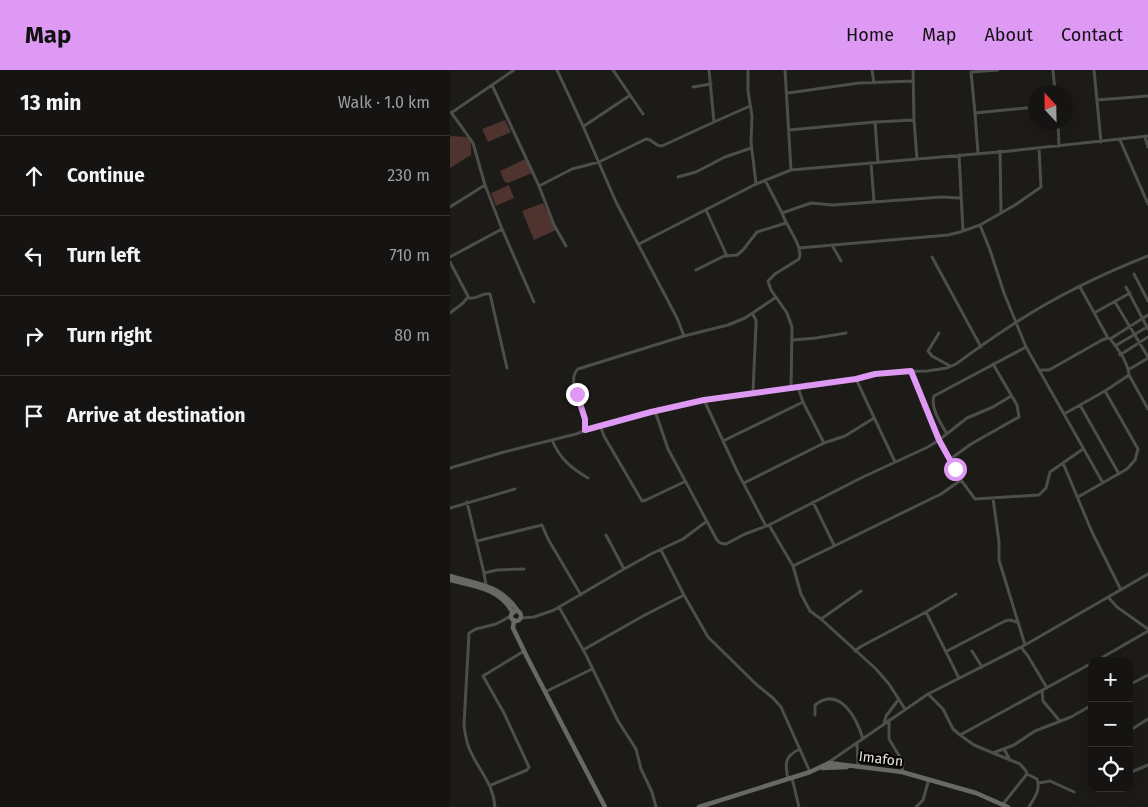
<!DOCTYPE html>
<meta charset="utf-8">
<style>
body{margin:0;font-family:"Fira Sans",sans-serif;background:#1f1d1b;color:#f1f3f6}
.controls{position:absolute;right:15px;bottom:15px;display:grid;overflow:hidden;border-radius:10px;box-shadow:0 5px 20px #0002}
.controls button{width:45px;height:45px;display:grid;place-items:center;padding:0;border:0;border-bottom:1px solid #353332;background:#161412;color:#f1f3f6;font:25px sans-serif}
.compass{position:absolute;left:578px;top:15px;width:45px;height:45px;border-radius:50%;background:#161412;box-shadow:0 5px 20px #0002;rotate:338deg}
.stop{position:absolute;width:15px;height:15px;margin:-11px;border:4px solid #dd99f3;border-radius:50%;background:#fff}
.stop.end{background:#dd99f3;border-color:#fff;box-shadow:0 1px 5px #0008}
.list{margin:0;padding:0;list-style:none}
h2{display:flex;justify-content:space-between;align-items:center;height:65px;margin:0;padding:0 20px;font-size:21px}
h2 small{font-size:16px;font-weight:400;color:#9e9e9f}
.list li{display:grid;grid-template-columns:32px 1fr auto;gap:15px;align-items:center;box-sizing:border-box;height:80px;padding:0 20px;border-top:1px solid #353332}
.list b{display:block;font-size:19px;white-space:nowrap}
.list em{font-size:16px;font-style:normal;color:#9e9e9f}
.icon{flex:none;width:28px;height:28px;fill:none;stroke:currentColor;stroke-width:2;stroke-linecap:round;stroke-linejoin:round}
.map{position:relative;flex:none;width:698px;height:737px;overflow:hidden}
header{display:flex;align-items:center;gap:30px;box-sizing:border-box;height:70px;padding:0 25px;background:#dd99f3;color:#111}
header strong{font-size:24px}
nav{display:flex;gap:28px;margin-inline-start:auto;font-size:18px}
main{display:flex}
aside{flex:1;background:#161412}
.map>svg:first-child{display:block}
</style>
<header>
<strong>Map</strong>
<nav><a>Home</a><a>Map</a><a>About</a><a>Contact</a></nav>
</header>
<main>
<aside>
<h2>13 min<small>Walk · 1.0 km</small></h2>
<ul class="list">
<li><svg class="icon" aria-label="ahead" viewBox="0 0 24 24"><path d="M12 20V5M6 11l6-6 6 6"/></svg><div><b>Continue</b></div><em>230 m</em></li>
<li><svg class="icon" aria-label="left" viewBox="0 0 24 24"><path d="M17 20v-9H6M10 6l-5 5 5 5"/></svg><div><b>Turn left</b></div><em>710 m</em></li>
<li><svg class="icon" aria-label="right" viewBox="0 0 24 24"><path d="M7 20v-9h11M14 6l5 5-5 5"/></svg><div><b>Turn right</b></div><em>80 m</em></li>
<li><svg class="icon" aria-label="arrive" viewBox="0 0 24 24"><path d="M6 21V4h12l-3 4 3 4H6"/></svg><div><b>Arrive at destination</b></div></li>
</ul>
</aside>
<div class="map">
<svg width="698" height="737" viewBox="0 0 698 737">
<rect width="100%" height="100%" fill="#1d1b18"/>
<path fill="#4e332e" d="M55 50 61 62 38 72 32 59Z
M0 66 16 67 21 70V85L0 98Z
M75 89 82 103 58 113 54 111 50 101Z
M59 115 64 128 46 136 41 123Z
M93 133 106 160 84 170 72 141Z"/>
<g fill="none" stroke-linecap="round" stroke-linejoin="round">
<path stroke="#4d4d4b" stroke-width="3" d="M107 0 133 56 166 132 227 248 234 266
M163 0 193 44
M298 0V21L302 46 301 72 306 114
M335 0 341 100
M422 0 424 13
M463 0 464 50
M603 0 605 22
M644 0 651 72
M42 15 89 116
M243 17 261 14
M338 23 409 13 463 11
M647 30 698 26
M1 43 64 0
M525 43 521 2 548 0
M264 52 300 36
M425 52 464 50 467 89
M608 52 609 76
M134 56 179 26
M339 60 425 52 428 92
M695 67 698 77
M670 70 698 134
M550 81 551 142
M528 83 525 43 586 37
M509 85 513 161
M421 93 424 132
M228 107 246 102 275 87 301 78
M315 110 332 143
M0 137 35 115
M256 140 277 186
M530 155 540 180 554 223 576 277 653 413
M52 159 84 232
M189 174 306 114 341 100 560 81 698 66
M382 175 391 191
M116 176 104 155 89 116 122 99 149 92 196 69C203 69 204 76 212 76L264 52 259 0
M349 178 498 165 510 162 530 155 565 135 591 117 589 78
M0 187 52 159 35 115 23 73 1 42
M482 187 531 277
M0 192 19 228C27 230 32 222 40 224L57 298
M246 200 274 186 287 185 293 180 307 162 336 153
M684 204 698 231
M630 217 658 268
M676 217 698 259
M665 232 698 287
M0 243 13 233 18 227
M302 243 306 250V254L303 322
M644 243 680 223
M489 263 478 281 482 286 500 296
M342 270 366 268 396 263
M665 276 697 257
M670 285 698 267
M591 300H599L652 270 658 268 660 269 698 245
M678 300 698 288
M461 301 496 384 511 410 525 429 589 425 596 418 600 402 633 379
M679 305 698 339
M406 309 445 392
M348 317 353 332 374 373
M341 319 342 257 337 243 321 220 318 211 325 204 349 189C354 177 336 156 332 143L361 133 383 135 492 127 510 128
M254 330 287 401 316 456
M630 335 669 404
M205 341 218 379 267 470 270 473 276 474 295 464 319 455 413 407 478 377 489 370 517 348 543 337 561 326
M614 344 655 321 679 305C678 293 668 278 660 269
M150 355 154 366 192 431 196 430 234 412
M135 360C134 356 135 353 135 349 132 335 116 310 128 299L234 266 278 255 295 248 325 228
M497 364C491 354 480 337 484 326L576 277
M102 370C110 389 121 398 138 408
M273 371 353 332
M499 390 521 374 569 347 567 335 543 294
M613 393 642 462 671 520
M0 398 54 382 126 364 150 355 254 330 297 323 341 319 406 309 437 302 477 301 497 298 506 294C525 280 545 266 565 253 607 226 652 204 698 186
M294 413 374 373 395 366 424 348
M628 427 677 399 685 390 688 379 655 321
M543 428 549 472V490L575 575
M17 432 34 503 36 515
M363 432 384 475
M0 438 65 419
M319 455 343 496 491 424 511 410
M27 471 92 455 98 469 131 525
M211 480 234 525
M343 496 351 524 360 541 371 549 426 599 439 614 455 639
M174 499 201 484 233 469 257 451
M34 503 47 500 74 499
M658 527 667 537 698 559
M109 537 136 585 168 651 186 679 191 699 202 722 206 737
M476 542 509 608
M71 548 84 547 104 540 174 499 156 465
M371 549 411 521
M571 577 578 586 597 618
M133 580 193 546 234 525 258 567 307 615 323 628 331 637 360 702
M405 581 410 577 476 542 506 524
M497 581 555 551 560 550 567 552
M522 581 532 597
M646 591 698 561
M679 615 698 605
M592 621 593 631 609 650
M95 622 142 599
M478 624 493 639 503 659 510 665 642 593
M639 637 642 642
M365 645V635C390 615 407 649 413 669
M439 650V669L453 692 452 702
M434 654 436 646 449 629
M679 661 698 649
M510 665 524 675 543 683 564 675 585 661 621 647 642 635
M407 674 408 696
M554 679 560 690
M543 683 570 694 576 701 577 704 553 734
M379 692 478 624 575 575 698 504
M679 703 698 695
M577 704 587 709C591 720 584 728 579 737
M342 708 349 737
M338 709C335 694 334 686 350 679
M589 713 600 711 624 722
M41 715 77 700 79 697 54 643 33 606 74 581
M45 737C43 712 28 700 19 678 16 671 15 663 14 655L19 563 26 559 46 554 61 546
M466 737 473 730 479 709"/>
<path stroke="#686865" stroke-width="4.5" d="M0 506C28 515 50 514 68 541
M0 510C24 516 50 518 63 543
M61 546a5 5 0 1 1 10 0a5 5 0 1 1-10 0Z
M64 550 63 558 77 587 155 737
M372 698 397 697
M249 737 360 702 379 693 452 702 526 723 558 737"/>
</g>
<g fill="none" stroke-linecap="round" stroke-linejoin="round">
<path stroke="#dd99f3" stroke-width="6" d="M127 324 135 349V360L201 342 254 330 406 309 425 304 461 301 489 370 505 399"/>
</g>
<g text-anchor="middle" dominant-baseline="central" stroke-width="4.5" stroke-linejoin="round" paint-order="stroke">
<g font-size="14" fill="#e5e3e1" stroke="#070605">
<text transform="translate(431 689) rotate(7)">Imafon</text>
</g>
</g>
</svg>
<div class="controls">
<button>+</button>
<button>−</button>
<button><svg class="icon" aria-label="locate" viewBox="0 0 24 24"><circle cx="12" cy="12" r="6"/><path d="M12 2v4M12 18v4M2 12h4M18 12h4"/></svg></button>
</div>
<svg class="compass" viewBox="-18 -18 36 36"><path d="M0-13l5 13h-10z" fill="#e53935"/><path d="M0 13l5-13h-10z" fill="#9e9e9f"/></svg>
<div class="stop" style="left:505px;top:399px"></div>
<div class="stop end" style="left:127px;top:324px"></div>
</div>
</main>
